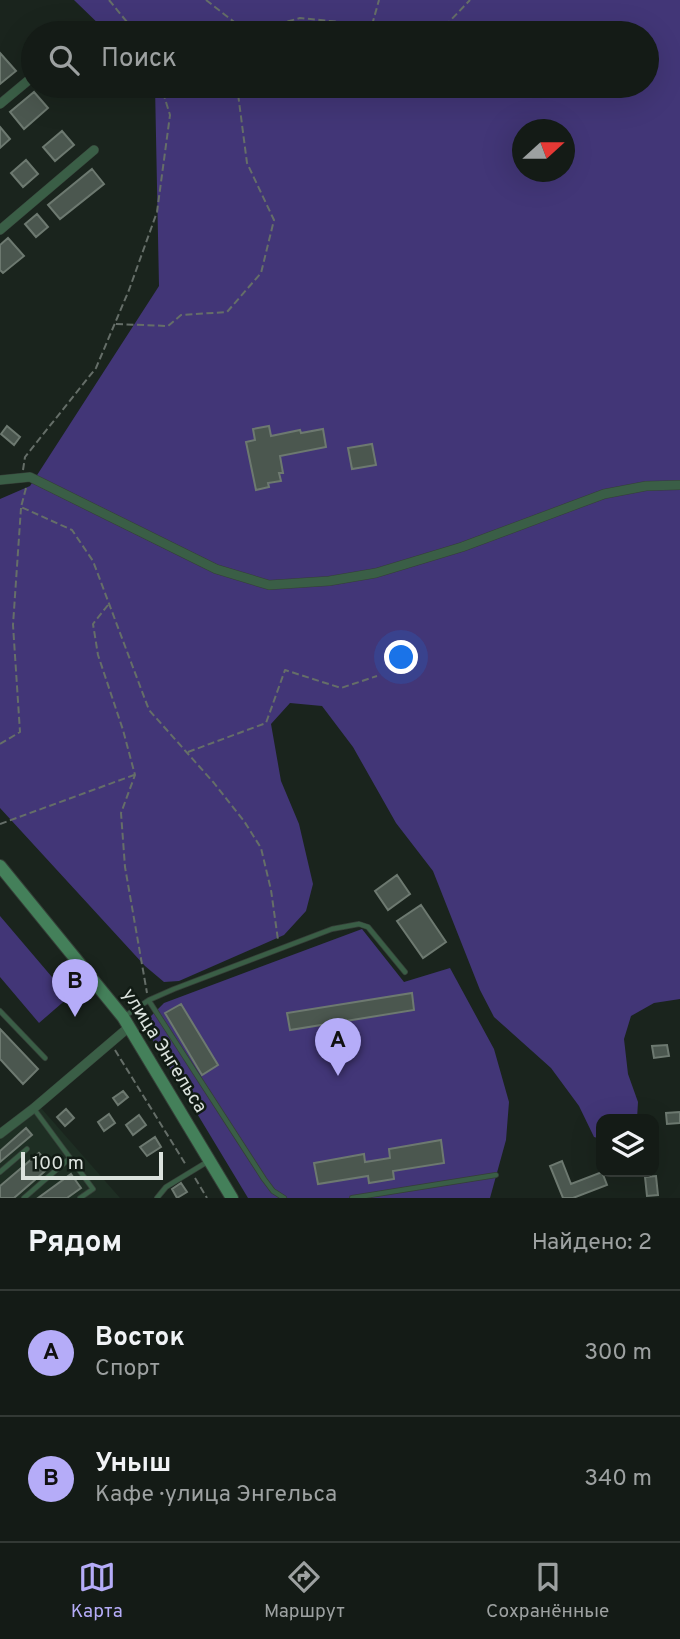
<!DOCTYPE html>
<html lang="ru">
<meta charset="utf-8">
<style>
body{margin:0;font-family:Overpass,sans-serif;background:#1d241f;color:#f1f3f6}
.controls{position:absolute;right:21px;bottom:21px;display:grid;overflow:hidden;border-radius:14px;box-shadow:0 7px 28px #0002}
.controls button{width:63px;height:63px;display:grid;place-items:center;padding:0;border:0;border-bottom:2px solid #333935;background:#141b16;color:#f1f3f6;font:35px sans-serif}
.compass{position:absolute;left:512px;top:119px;width:63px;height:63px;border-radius:50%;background:#141b16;box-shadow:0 7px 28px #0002;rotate:69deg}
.scale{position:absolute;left:21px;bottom:18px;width:142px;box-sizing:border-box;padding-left:7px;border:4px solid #dbe2dd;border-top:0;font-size:19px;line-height:24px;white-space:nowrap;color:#dbe2dd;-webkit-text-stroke:5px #111b14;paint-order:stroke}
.you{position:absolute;left:402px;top:658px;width:24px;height:24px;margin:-18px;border:5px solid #fff;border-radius:50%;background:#1a73e8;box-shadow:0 0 0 10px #1a73e833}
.badge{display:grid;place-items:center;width:46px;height:46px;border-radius:50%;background:#b5acf8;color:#111;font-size:23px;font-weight:700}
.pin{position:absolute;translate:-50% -58px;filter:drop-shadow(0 2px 4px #0008)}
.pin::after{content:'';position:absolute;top:37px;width:24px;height:21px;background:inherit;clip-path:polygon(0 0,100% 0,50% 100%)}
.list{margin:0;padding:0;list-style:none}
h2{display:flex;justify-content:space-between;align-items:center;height:91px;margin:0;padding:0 28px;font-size:30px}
h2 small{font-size:23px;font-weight:400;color:#9da1a1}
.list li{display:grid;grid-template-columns:46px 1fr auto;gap:21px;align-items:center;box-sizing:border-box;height:126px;padding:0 28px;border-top:2px solid #333935}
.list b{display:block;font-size:26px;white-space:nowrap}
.list p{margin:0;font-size:23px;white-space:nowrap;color:#9da1a1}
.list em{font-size:23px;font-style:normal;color:#9da1a1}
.icon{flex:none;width:38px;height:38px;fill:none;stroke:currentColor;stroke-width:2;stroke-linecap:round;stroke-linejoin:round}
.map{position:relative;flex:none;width:680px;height:1198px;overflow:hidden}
.search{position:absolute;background:#141b16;box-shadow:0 7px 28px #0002;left:21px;right:21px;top:21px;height:77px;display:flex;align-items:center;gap:18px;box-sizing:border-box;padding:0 24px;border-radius:38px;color:#9da1a1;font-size:26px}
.sheet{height:343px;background:#141b16}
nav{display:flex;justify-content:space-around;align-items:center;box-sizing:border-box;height:98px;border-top:2px solid #333935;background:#141b16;font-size:19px;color:#9da1a1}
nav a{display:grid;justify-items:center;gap:4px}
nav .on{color:#b5acf8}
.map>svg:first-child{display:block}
</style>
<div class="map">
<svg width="680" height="1198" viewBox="0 0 680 1198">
<rect width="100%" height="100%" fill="#1a241d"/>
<path fill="#1e2e23" d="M41 1108 120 1198H0V1139Z"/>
<path fill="#423677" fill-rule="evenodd" d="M74 0H680V999L654 1003 631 1016 624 1039 628 1074 638 1102 637 1119H601V1139L594 1137 579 1106 551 1068 494 1017 480 990 433 871 396 823 353 747 322 706 290 703 271 724 281 781 299 824 313 884 306 911 284 935 179 981 164 982 145 966 0 808V499L30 486 159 286 155 86H647V33H108ZM522 130H564V172H522Z
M0 916 69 997 39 1023 0 977Z
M362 929 404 982 450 968 494 1049 509 1102 506 1140 490 1198H248L143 1024 164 1003Z"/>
<path fill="#4b574f" stroke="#6d7970" stroke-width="2" d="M0 53 16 71 0 84Z
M34 92 48 108 24 129 10 112Z
M0 127 10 139 0 148Z
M62 131 74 145 55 161 43 147Z
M26 160 38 174 23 187 11 173Z
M92 169 104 184 60 219 48 205Z
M37 214 48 227 36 237 25 224Z
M8 238 24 256 3 273 0 270V245Z
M7 426 20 437 14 445 1 434Z
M269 426 271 436 300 430 301 433 323 429 326 447 280 456 283 473H279L281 481 268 483 269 487 256 490 246 442 255 440 253 429Z
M372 444 376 465 352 469 348 448Z
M397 875 410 894 388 910 375 891Z
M421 905 446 942 423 958 397 921Z
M412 993 414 1010 290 1030 287 1013Z
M181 1004 218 1065 202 1075 165 1013Z
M0 1029 38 1069 23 1084 0 1059Z
M667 1045 669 1056 654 1058 652 1046Z
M123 1091 128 1097 118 1105 113 1098Z
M66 1109 74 1118 65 1126 57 1117Z
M680 1112V1123L667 1124 666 1113Z
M109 1114 115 1123 104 1131 98 1122Z
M139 1115 146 1125 133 1135 126 1125Z
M26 1128 32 1135 0 1162V1151Z
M155 1137 161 1147 147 1156 140 1147Z
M441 1140 444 1163 393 1171 394 1179 369 1183 368 1176 318 1184 314 1163 364 1154 365 1162 390 1158 389 1149Z
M39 1153 51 1166 14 1198H0V1186Z
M562 1161 571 1184 602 1172 607 1185 573 1198H563L550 1166Z
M71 1174 81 1188 67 1198H38Z
M656 1176 658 1195 647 1196 645 1177Z
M181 1183 187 1192 177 1198 172 1189Z"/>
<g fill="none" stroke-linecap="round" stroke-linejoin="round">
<g stroke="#353f38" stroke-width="6">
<path id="lane" d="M149 1001 264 1179 273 1191 284 1198
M0 1011 45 1058
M125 1016 149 1000 174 989 332 929 359 924 368 927 405 972
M34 1109 93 1189 80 1198
M0 1172 27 1149
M24 1198 70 1158
M157 1198 166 1187 207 1162
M352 1198 496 1175"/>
</g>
<g stroke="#353f38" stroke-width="10">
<path id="street" d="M0 104 30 79
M0 230 94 150
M0 480 30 477 216 569 269 585 329 581 376 573 462 547 604 494 646 486 680 485
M0 1134 34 1108 129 1027"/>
</g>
<g stroke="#353f38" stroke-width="14">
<path id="secondary" d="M0 866 123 1017 232 1198"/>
</g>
<path stroke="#656e68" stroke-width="2" stroke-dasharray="7 3.5" stroke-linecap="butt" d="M109 0 136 33
M206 0 247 32
M372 25 379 0
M247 33 300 18 389 27 447 24 470 0
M116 324 168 326 181 315 227 312 261 273 274 220 247 163 237 86
M23 470 25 457 96 368 129 290 157 212 170 115 161 86
M26 488 21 507 72 530 93 561 149 710 214 783 244 821 261 848 271 890 278 940
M108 605 93 624 98 655 123 730 135 775 121 813 125 867 147 993
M0 744 20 732 13 625 21 508
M188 752 266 723 285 670 341 688 377 676
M0 824 134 775
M115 1050 186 1165
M195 1178 207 1198"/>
<use href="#lane" stroke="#3a5e46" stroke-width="4.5"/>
<use href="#street" stroke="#3a5e46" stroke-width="9"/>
<use href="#secondary" stroke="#44805a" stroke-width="12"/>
</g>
<g text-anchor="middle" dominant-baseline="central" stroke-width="5" stroke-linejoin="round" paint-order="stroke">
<g font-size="19" fill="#dbe2dd" stroke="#111b14">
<text transform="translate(164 1051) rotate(58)">улица Энгельса</text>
</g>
</g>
</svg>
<div class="controls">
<button><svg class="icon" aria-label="layers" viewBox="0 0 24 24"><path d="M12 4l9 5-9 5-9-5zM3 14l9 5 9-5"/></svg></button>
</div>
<svg class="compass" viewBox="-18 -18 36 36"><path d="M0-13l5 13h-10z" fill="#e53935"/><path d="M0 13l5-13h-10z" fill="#9da1a1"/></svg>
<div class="scale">100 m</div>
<div class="you"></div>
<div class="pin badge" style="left:338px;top:1076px">A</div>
<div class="pin badge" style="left:75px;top:1017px">B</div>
<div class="search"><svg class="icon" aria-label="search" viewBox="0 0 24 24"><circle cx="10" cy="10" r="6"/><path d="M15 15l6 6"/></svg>Поиск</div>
</div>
<section class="sheet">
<h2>Рядом<small>Найдено: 2</small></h2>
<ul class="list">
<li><span class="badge">A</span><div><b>Восток</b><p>Спорт</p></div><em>300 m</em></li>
<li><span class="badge">B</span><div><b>Уныш</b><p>Кафе · улица Энгельса</p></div><em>340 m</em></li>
</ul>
</section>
<nav>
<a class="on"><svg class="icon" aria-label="map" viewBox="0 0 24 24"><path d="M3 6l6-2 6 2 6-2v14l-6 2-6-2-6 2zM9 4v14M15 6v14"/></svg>Карта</a>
<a><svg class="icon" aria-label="directions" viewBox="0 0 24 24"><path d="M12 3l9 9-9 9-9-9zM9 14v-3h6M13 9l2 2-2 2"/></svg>Маршрут</a>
<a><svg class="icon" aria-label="saved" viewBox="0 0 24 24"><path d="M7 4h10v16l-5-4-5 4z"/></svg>Сохранённые</a>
</nav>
